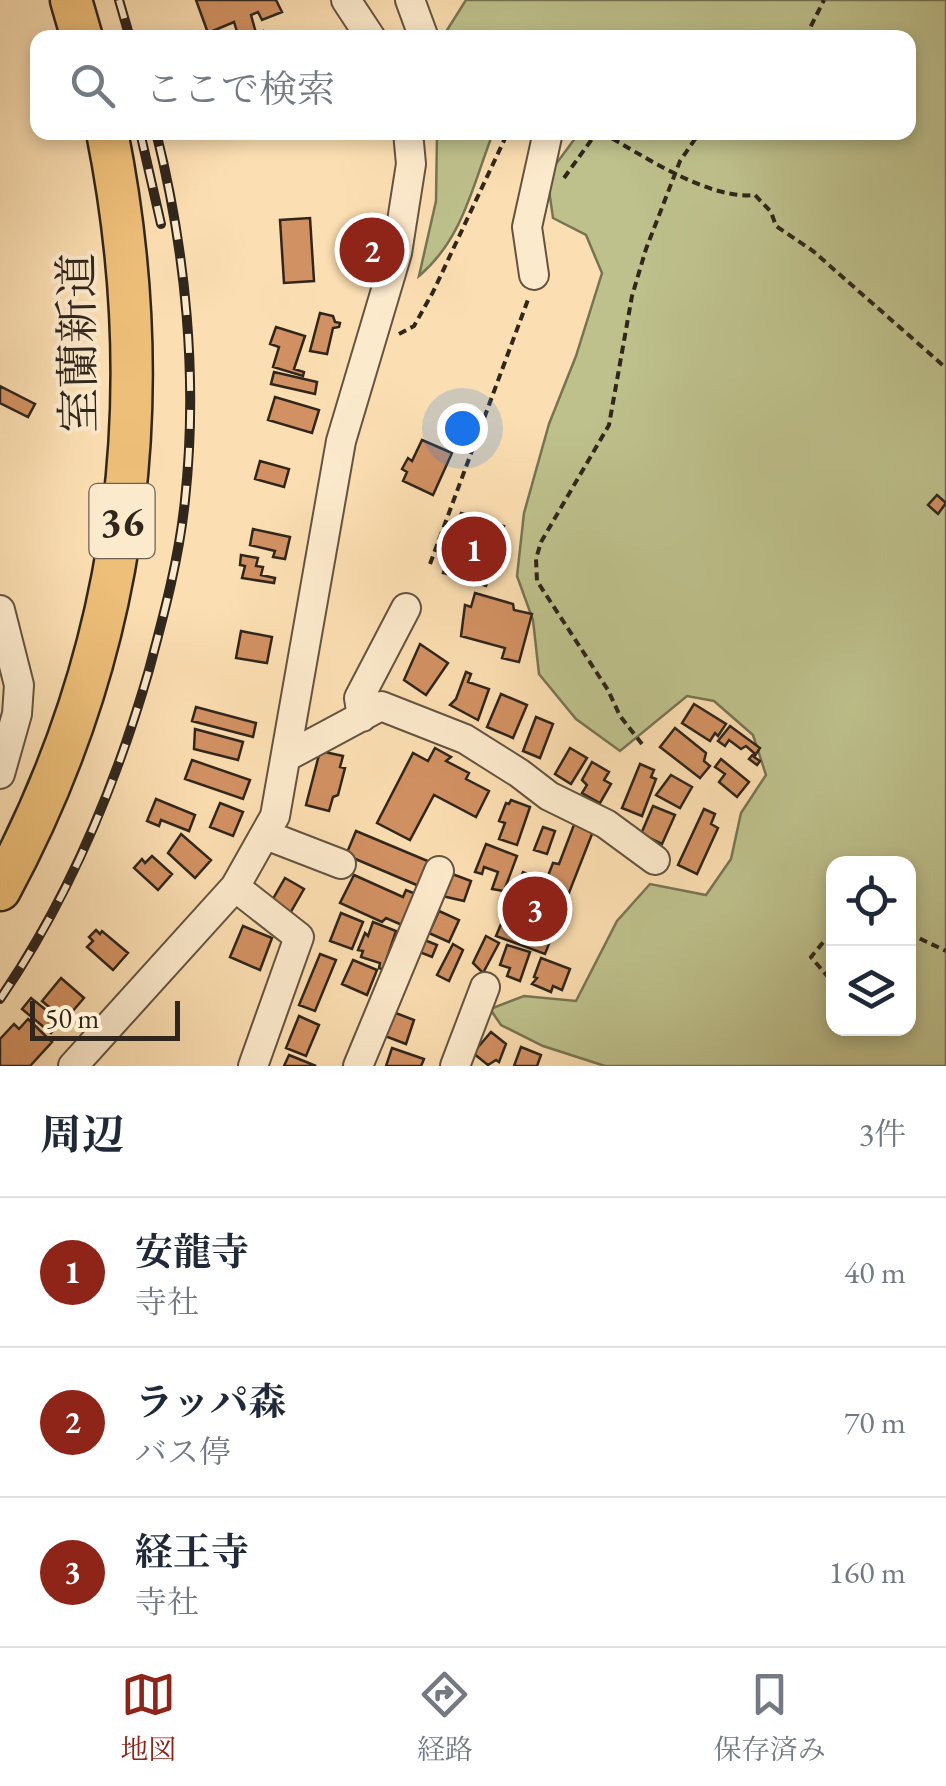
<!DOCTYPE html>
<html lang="ja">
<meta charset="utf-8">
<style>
body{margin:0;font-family:"EB Garamond","Noto Serif JP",serif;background:#f2f2f3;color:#1f2937}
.controls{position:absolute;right:30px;bottom:30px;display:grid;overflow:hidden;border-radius:20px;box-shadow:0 5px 15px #0003}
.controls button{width:90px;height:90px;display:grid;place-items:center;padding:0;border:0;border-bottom:2px solid #e0e1e3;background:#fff;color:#1f2937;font:50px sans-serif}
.scale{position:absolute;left:30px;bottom:25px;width:150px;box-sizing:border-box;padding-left:10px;border:5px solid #30261c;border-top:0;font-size:28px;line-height:35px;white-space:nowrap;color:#30261c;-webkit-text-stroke:8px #fceacc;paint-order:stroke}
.you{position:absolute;left:462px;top:428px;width:35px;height:35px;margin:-25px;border:8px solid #fff;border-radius:50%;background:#1a73e8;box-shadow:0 0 0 15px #1a73e833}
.badge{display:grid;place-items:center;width:65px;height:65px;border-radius:50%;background:#8f2418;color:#fff;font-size:32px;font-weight:700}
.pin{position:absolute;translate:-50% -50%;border:5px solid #fff;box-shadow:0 2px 10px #0006}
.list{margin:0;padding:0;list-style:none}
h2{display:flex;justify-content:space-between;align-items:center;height:130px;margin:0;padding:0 40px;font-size:42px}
h2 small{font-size:32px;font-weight:400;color:#747a83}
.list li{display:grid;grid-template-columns:65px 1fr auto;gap:30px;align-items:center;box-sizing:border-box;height:150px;padding:0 40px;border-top:2px solid #e0e1e3}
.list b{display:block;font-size:38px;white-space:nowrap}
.list p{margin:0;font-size:32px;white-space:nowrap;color:#747a83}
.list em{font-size:32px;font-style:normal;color:#747a83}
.icon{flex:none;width:55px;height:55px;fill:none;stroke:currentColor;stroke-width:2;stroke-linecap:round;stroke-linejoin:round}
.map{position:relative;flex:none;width:946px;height:1066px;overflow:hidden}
.search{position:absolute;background:#fff;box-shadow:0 5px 15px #0003;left:30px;right:30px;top:30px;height:110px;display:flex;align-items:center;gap:25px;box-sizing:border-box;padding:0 35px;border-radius:20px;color:#747a83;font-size:38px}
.sheet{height:580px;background:#fff}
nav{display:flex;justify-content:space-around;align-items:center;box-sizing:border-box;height:140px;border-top:2px solid #e0e1e3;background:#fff;font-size:28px;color:#747a83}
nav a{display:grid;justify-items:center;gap:5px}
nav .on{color:#8f2418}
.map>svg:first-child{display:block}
</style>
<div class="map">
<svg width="946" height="1066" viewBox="0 0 946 1066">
<rect width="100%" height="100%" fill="#fbdeb1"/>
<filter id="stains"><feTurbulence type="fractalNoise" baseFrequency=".002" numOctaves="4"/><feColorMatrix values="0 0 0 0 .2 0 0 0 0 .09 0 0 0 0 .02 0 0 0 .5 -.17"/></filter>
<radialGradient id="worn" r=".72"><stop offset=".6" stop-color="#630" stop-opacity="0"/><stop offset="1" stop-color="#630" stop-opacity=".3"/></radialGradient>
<path fill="#bec18c" stroke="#777454" stroke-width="2.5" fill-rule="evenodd" d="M466 0H946V1066H605L543 1046 501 1025 490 1009 524 996 576 1001 617 921 650 884 706 895 731 859 741 813 766 775 753 735 714 701 687 696 620 751 576 719 539 674 533 620 517 576 524 513 549 424 576 356 602 273 586 235 553 218 547 176 579 133 908 132V38H442ZM834 864H908V1028H834Z
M437 133H493C473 184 463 239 419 276L436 201Z"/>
<path fill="#d29162" stroke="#30261c" stroke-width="2.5" d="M196 0H276L282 12 262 20 258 12 251 15 256 33 263 31 265 38H239L234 22 208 33Z
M310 218 314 281 284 283 280 220Z
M320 313 333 316 335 322 340 323 339 327 333 328 327 354 310 351Z
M276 327 305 336 294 369 304 372 303 376 273 367 279 347 270 344Z
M274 372 317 382 315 394 271 384Z
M0 386 35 404 28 417 0 403Z
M275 397 319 410 312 433 268 420Z
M422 440 452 453 433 495 403 481 407 472 402 469 408 458 412 461Z
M260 461 289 469 284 487 255 479Z
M937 495 946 503 938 514 928 505Z
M461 513 504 526 486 586 443 573Z
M253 529 290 537 285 559 273 557 275 551 250 545Z
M241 555 258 558 256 566 263 567 261 575 275 578 274 583 242 578 245 566 240 565Z
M475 593 513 604 514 610 532 614 519 662 502 658 505 648 461 636 465 605 471 607Z
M241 631 272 637 267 663 236 658Z
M420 644 448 663 426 695 404 680Z
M466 672 471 674 468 682 489 689 478 720 450 705 456 699Z
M501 694 527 705 513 738 487 727Z
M694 704 726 724 718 736 715 733 710 741 682 723Z
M196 707 256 723 253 737 192 721Z
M536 717 553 724 540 758 523 751Z
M730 726 760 748 754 757 760 761 757 765 749 759 754 753 746 746 741 749 729 740 725 746 718 741Z
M675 728 706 753 704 761 710 766 700 778 660 747Z
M195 729 243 742 238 760 194 749Z
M435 748 451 757 446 761 469 773 466 779 489 791 476 817 434 795 410 840 377 823 413 753 428 761Z
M570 748 587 758 571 784 555 774Z
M320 751 343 756 340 767 345 768 338 795 333 797 329 811 306 805Z
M721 759 749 782 737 797 719 782 725 774 715 767Z
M192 760 250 780 243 799 185 779Z
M592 762 609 772 604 780 611 784 600 803 582 793 587 785 582 780Z
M640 764 654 770 651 777 656 779 642 816 622 808Z
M671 775 692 787 680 808 656 795Z
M156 799 195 815 189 831 161 820 159 826 147 821Z
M511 800 530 807 517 845 499 839 505 823 499 821 506 803 509 804Z
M220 803 243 812 233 836 210 827Z
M653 806 675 815 662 844 641 834Z
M704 809 715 814 711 824 718 828 697 874 678 865Z
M575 822 594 829 545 954 496 936 523 872 546 881 553 863 559 864Z
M543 827 555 831 547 854 534 850Z
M356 831 430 862 419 886 346 855Z
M181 834 211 860 195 878 168 853Z
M486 844 517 856 504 891 492 889 498 872 484 867 482 874 475 872Z
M152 856 172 874 158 890 134 868 142 859 145 863Z
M447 872 471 881 464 901 438 895Z
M354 875 403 897 406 890 416 894 402 925 386 918 382 922 340 903Z
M285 878 304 889 289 915 270 904Z
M439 911 459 920 449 942 429 933Z
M341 913 363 922 352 949 330 941Z
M373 922 396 931 387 958 393 960 389 972 379 968 380 963 361 957 363 951 358 950 365 933 368 936Z
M243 926 272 938 260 970 230 957Z
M96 930 100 934 102 931 128 953 113 970 87 947 93 941 89 937Z
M486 936 499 943 483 973 473 963Z
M422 939 437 945 432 957 417 951Z
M453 944 463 950 449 981 437 975Z
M507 945 530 952 520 981 507 976 510 968 500 965Z
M320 954 336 960 315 1011 299 1005Z
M541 958 570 969 562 990 553 986 551 992 532 984 537 978 534 977Z
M353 960 377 970 367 995 342 984Z
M61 978 84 998 65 1020 42 1001Z
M31 998 61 1022 51 1033 22 1009Z
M393 1012 414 1020 406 1044 385 1036Z
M299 1016 319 1025 306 1056 286 1048Z
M28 1019 52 1042 30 1066H0V1039L14 1024 19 1029Z
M491 1032 506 1044 499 1062 496 1060 488 1065 473 1053Z
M521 1047 541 1055 537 1066H514Z
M392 1048 424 1059 421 1066H386Z
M289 1055 316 1066H284Z"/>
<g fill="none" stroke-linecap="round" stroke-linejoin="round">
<g stroke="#635441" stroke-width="32">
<path id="minor" d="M346 0 371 38
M410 0 424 38
M534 275 527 227 548 132
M0 610 19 685 17 714 0 774
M362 717 359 698 406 608
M286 757 381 706 465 739 519 773 549 796 606 824 655 860
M266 835 341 864
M235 887 299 937 253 1066
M73 1066 235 887 275 816 341 441 397 253 411 164 408 132
M358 1066 439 871
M455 1066 485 987"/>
</g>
<g stroke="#30261c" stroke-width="45">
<path id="highway" d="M71 0 82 38
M0 890C129 651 160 397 107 132"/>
</g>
<path stroke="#30261c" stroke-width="4" stroke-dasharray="8 5" stroke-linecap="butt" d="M805 38 824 0
M601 132C642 155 708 200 755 195L771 212 776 226 813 251 946 368
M564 178 597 132
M399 334 414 326 433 292 508 132
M430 564 529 297
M642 744 620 716 608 690 537 581 536 559 541 542 609 425 632 296 646 249 680 161 700 132
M908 933 946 951
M834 936 825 940 811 957 834 984
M830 1002 834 997"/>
<use href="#minor" stroke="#fceacc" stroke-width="28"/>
<use href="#highway" stroke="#eebf78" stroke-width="40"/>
<g stroke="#30261c" stroke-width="10">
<path id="rail" d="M119 0 130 38
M140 132 161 224
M0 999C69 898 115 788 149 670 164 614 179 559 185 500 198 379 186 251 156 132"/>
</g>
<use href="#rail" stroke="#fceacc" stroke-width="6" stroke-dasharray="19" stroke-linecap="butt"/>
</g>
<g text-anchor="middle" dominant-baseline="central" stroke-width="8" stroke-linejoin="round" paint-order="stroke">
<rect fill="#fceacc" stroke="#6d6151" stroke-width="2.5" x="89.5" y="484" width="65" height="74" rx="8"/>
<g font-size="42" font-weight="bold" fill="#30261c">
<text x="122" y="521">36</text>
</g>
<g font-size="45" fill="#30261c" stroke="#fceacc">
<text transform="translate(77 343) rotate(-91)">室蘭新道</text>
</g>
</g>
<rect width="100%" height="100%" filter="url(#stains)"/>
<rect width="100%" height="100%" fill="url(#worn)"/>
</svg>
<div class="controls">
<button><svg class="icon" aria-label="locate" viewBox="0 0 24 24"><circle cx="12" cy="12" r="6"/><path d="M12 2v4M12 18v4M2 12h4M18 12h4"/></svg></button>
<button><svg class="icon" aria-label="layers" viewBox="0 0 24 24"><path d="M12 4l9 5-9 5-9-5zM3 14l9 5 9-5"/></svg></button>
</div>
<div class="scale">50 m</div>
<div class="you"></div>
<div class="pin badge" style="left:474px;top:549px">1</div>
<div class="pin badge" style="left:372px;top:250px">2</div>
<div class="pin badge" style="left:535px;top:909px">3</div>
<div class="search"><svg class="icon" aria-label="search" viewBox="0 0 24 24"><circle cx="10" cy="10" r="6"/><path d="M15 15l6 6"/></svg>ここで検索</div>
</div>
<section class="sheet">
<h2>周辺<small>3件</small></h2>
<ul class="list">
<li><span class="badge">1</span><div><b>安龍寺</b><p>寺社</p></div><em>40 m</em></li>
<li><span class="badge">2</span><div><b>ラッパ森</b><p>バス停</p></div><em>70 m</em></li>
<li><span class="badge">3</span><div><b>経王寺</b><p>寺社</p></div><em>160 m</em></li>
</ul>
</section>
<nav>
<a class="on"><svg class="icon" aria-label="map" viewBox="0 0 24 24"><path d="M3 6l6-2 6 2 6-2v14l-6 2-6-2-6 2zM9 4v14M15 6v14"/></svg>地図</a>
<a><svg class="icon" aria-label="directions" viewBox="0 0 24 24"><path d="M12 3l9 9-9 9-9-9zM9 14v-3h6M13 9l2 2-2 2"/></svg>経路</a>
<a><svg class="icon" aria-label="saved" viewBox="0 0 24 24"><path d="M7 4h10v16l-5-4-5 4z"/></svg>保存済み</a>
</nav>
